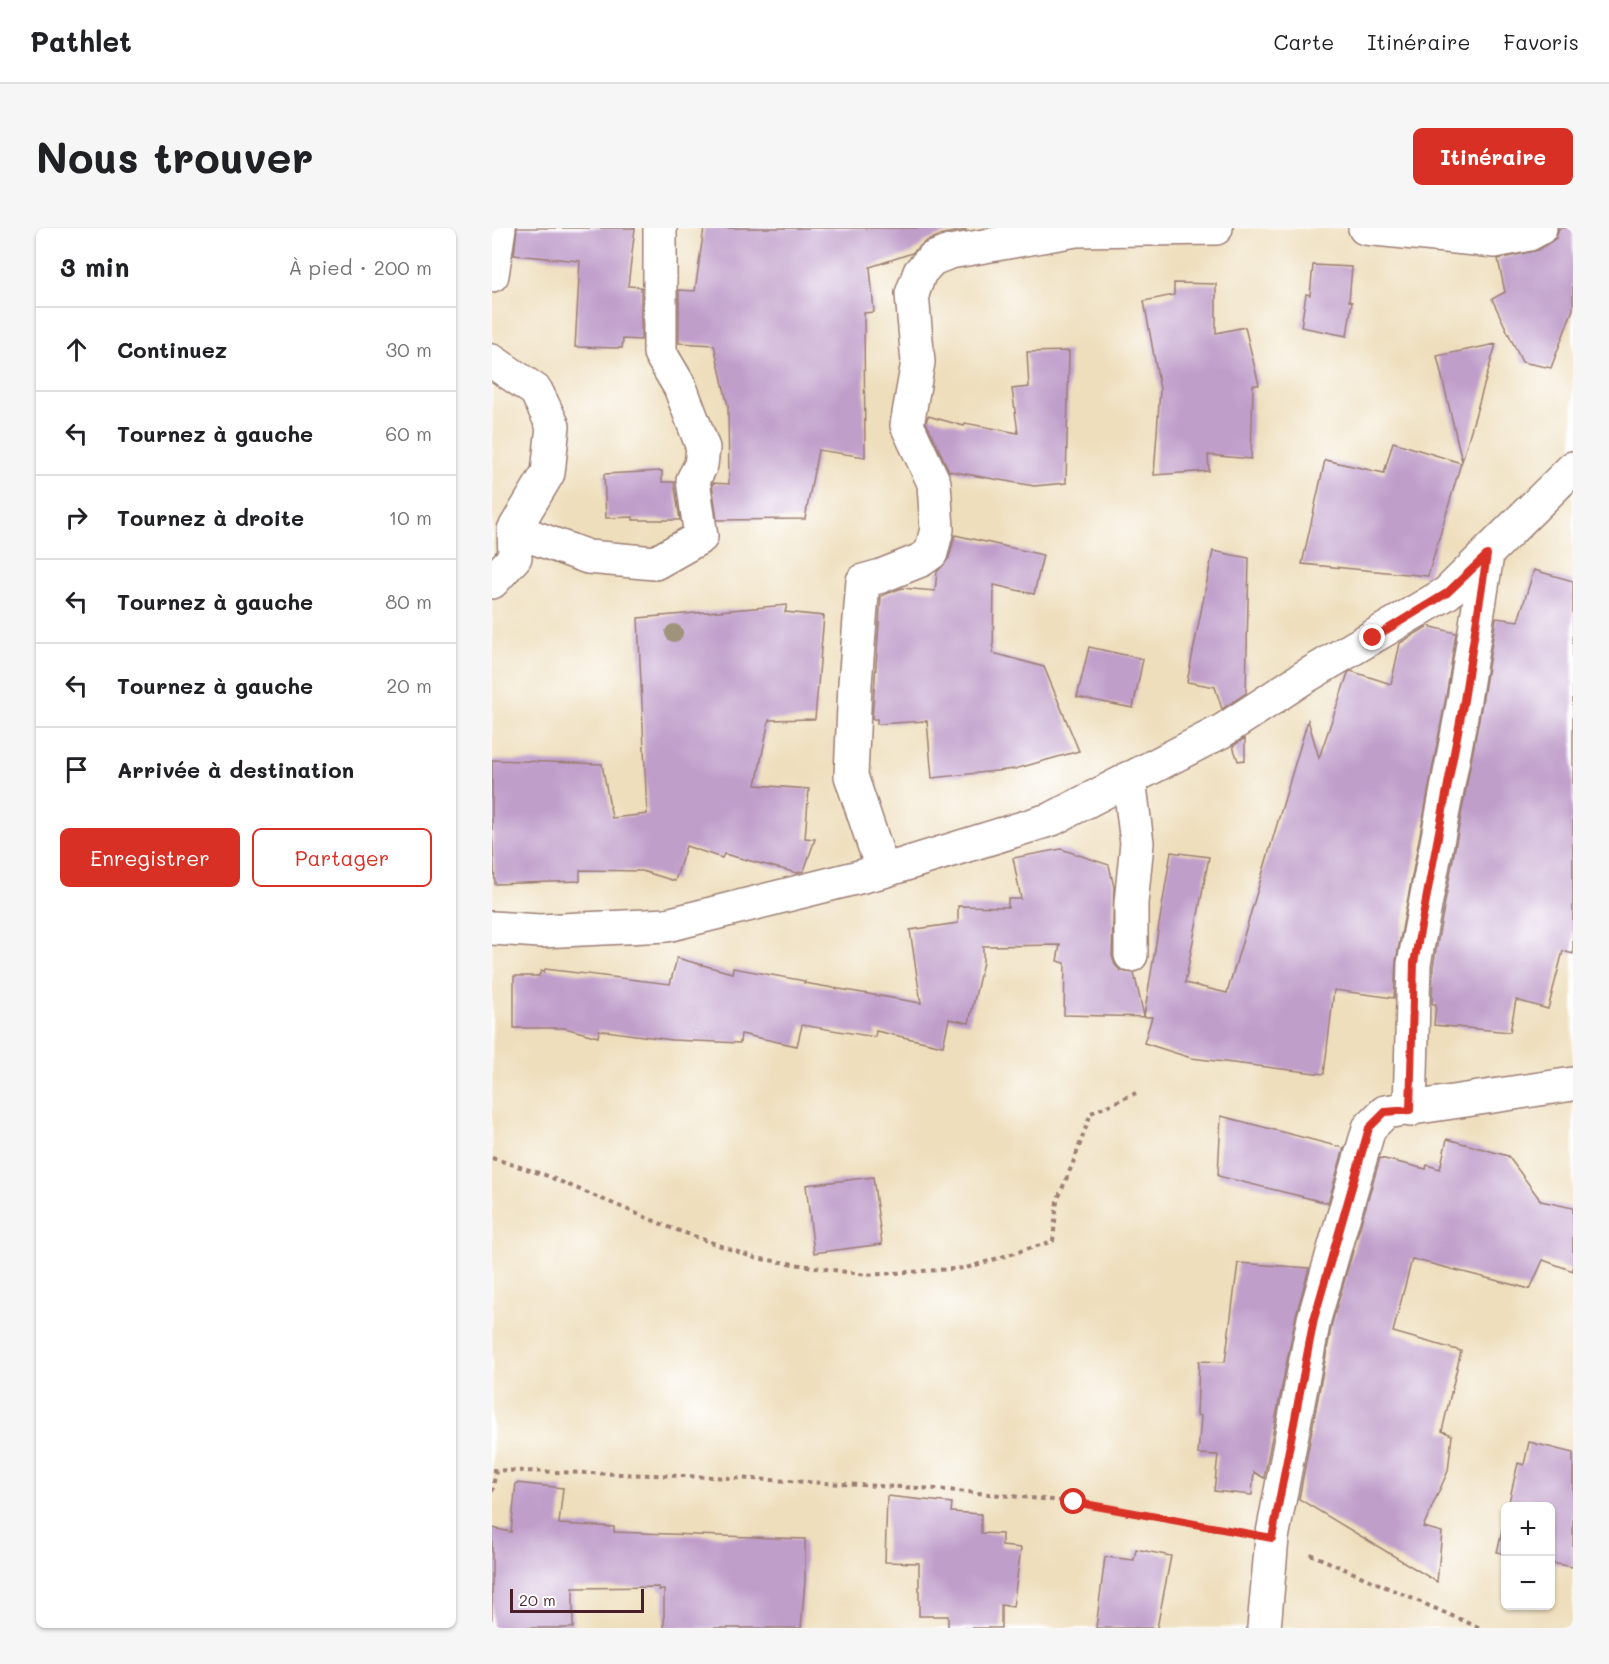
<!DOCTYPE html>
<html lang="fr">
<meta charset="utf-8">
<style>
body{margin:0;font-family:Mali,sans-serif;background:#f6f6f6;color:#202124}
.controls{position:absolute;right:18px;bottom:18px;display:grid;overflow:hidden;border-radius:9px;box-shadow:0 2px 4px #0004}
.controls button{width:54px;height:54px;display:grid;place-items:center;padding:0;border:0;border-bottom:2px solid #e0e0e0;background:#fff;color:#202124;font:30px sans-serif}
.scale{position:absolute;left:18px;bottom:15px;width:134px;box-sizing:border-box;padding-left:6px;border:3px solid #4a1f2b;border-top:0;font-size:16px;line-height:21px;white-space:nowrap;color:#4a1f2b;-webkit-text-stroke:4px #fff;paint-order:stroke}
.stop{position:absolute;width:18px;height:18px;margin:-14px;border:4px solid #d93025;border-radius:50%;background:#fff}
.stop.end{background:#d93025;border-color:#fff;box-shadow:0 2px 6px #0008}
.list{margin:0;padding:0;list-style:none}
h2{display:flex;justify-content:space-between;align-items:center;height:78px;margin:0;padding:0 24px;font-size:26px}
h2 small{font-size:20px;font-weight:400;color:#757577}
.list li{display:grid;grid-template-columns:39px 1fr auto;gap:18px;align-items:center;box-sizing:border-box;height:84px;padding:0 24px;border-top:2px solid #e0e0e0}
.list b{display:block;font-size:22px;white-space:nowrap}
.list em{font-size:20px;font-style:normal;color:#757577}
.actions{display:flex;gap:12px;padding:18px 24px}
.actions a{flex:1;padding:14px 0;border:2px solid #d93025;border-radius:9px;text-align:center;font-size:21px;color:#d93025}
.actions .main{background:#d93025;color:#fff}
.icon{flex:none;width:33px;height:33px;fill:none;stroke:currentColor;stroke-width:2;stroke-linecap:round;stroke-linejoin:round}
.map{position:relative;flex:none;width:1081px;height:1400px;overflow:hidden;border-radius:9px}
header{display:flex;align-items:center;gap:36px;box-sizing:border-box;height:84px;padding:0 30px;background:#fff;border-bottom:2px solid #e0e0e0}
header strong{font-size:28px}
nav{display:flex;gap:33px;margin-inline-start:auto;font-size:21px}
.intro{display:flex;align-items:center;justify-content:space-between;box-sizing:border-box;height:144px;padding:0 36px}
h1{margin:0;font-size:42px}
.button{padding:15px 27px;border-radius:9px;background:#d93025;color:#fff;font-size:21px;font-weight:700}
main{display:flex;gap:36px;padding:0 36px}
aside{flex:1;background:#fff;border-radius:9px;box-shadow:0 2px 4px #0004}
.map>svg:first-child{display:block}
</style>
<header>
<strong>Pathlet</strong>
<nav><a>Carte</a><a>Itinéraire</a><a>Favoris</a></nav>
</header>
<div class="intro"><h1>Nous trouver</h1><a class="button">Itinéraire</a></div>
<main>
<aside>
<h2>3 min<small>À pied · 200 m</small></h2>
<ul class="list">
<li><svg class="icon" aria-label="ahead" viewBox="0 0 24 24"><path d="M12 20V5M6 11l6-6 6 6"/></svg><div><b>Continuez</b></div><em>30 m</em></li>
<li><svg class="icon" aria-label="left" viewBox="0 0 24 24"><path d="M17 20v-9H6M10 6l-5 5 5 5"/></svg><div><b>Tournez à gauche</b></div><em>60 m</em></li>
<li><svg class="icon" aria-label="right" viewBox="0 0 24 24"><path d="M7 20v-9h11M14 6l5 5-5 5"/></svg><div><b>Tournez à droite</b></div><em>10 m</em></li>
<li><svg class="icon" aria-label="left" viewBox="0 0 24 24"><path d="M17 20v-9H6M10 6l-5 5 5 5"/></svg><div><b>Tournez à gauche</b></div><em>80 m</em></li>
<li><svg class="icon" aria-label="left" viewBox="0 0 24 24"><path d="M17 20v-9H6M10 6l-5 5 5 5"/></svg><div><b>Tournez à gauche</b></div><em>20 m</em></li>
<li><svg class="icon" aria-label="arrive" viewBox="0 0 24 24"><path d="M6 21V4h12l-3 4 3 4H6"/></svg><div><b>Arrivée à destination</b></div></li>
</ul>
<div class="actions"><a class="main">Enregistrer</a><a>Partager</a></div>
</aside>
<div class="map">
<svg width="1081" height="1400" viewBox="0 0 1081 1400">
<rect width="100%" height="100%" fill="#fff"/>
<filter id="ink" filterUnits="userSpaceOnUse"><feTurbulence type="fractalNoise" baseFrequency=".0167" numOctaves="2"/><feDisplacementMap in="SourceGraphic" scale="12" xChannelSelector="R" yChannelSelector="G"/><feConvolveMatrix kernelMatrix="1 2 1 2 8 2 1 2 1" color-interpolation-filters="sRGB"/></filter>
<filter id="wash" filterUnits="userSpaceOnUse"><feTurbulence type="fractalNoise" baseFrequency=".008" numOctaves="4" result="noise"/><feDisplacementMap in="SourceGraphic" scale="24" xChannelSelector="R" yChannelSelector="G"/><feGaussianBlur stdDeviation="1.35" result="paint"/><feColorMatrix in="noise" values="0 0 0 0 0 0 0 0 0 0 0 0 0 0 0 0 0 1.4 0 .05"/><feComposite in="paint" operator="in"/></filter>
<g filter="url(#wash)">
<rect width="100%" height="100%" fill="#eedebc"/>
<g id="blocks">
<path fill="#c09eca" d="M25 0H143L136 58 149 59V112L131 111 130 120 83 119 88 33 22 27Z
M212 0H473L474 2 451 6 433 14 420 25 378 39 382 84 372 85 373 229 326 222 313 291 225 292 220 255 237 256 236 178 222 117 187 115V62L203 63Z
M1067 0H1081V81L1059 140 1030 134 1000 71 1013 64 1006 31 1046 22 1064 10Z
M821 37 860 39 857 73 860 74 855 108 809 99 814 66 818 67Z
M682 55 724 56V105L753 99 767 157H761L759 231 716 227 717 243 662 247 668 161 652 73 682 67Z
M1004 116 970 233 945 128Z
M577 123 574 255 542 258 457 243 434 194 436 188 472 198 473 195 526 205 520 161 537 159 535 124Z
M901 214 969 235 936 348 810 336 833 232 892 245Z
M170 243V254H182L188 292H141V289L114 290 112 246Z
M463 307 551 327 542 366 502 357 501 425 552 439 587 523 523 541 440 550 435 493 385 496V491H380L389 368 410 360 443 363 445 344 457 330Z
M721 323 757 330 754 465 730 481 723 459 695 454Z
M1042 342 1081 353V726L1071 723 1056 781 1024 772 1018 804 942 797 944 776H940L941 738 990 475 1004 390 1026 393Z
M295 377 293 384 332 388 323 491 277 492 264 557 317 561 313 610 323 611 312 643 305 645 232 626 230 630 194 618 183 653 150 643 88 642V653L3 656 0 602V532L110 536 120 590 155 586 146 390Z
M936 398 964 405 954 469 904 733 902 770 842 762 832 846 699 830 652 815 660 789 572 787 573 735 565 733 568 717 491 718V734L477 795 457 791 451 818 384 803 383 809 310 797 305 818 249 806 248 815 180 812 107 802 106 809 73 800H22V748H47L49 743 52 744 53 741 178 756 185 730 240 745 241 740 313 753 312 755 429 775 418 702 466 695V678L516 679V671H529L521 630 569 621 617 637 622 659 620 728 623 737 629 743 642 745 652 788 679 624 717 629 693 755 735 765 816 492 827 530 856 445 859 443 899 456 908 415Z
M597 419 651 431 641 480 585 469Z
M753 510V532L746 533 741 518Z
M729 888 852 920 836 975 726 948Z
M955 911 1016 928 1049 973 1081 980V1043L1051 1032 1038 1061 920 1031 901 1104 969 1123 950 1203 960 1207 956 1243 931 1299 950 1304 945 1354 807 1271 840 1095 888 930 934 941 935 937 948 941Z
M381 949 390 1016 322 1025 314 957Z
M746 1035 817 1040 804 1087 772 1250 762 1244 760 1267 722 1263 726 1227 706 1226 709 1188 705 1187 707 1133 733 1134Z
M1037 1214 1081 1225V1339L1059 1335V1278H1016L1026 1235 1032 1237Z
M24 1255 71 1260 67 1296 122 1299V1304L313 1311V1352L309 1400H172V1362H167V1359L81 1360V1400H0V1300L19 1304Z
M395 1268 460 1275 459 1284 489 1286V1305L510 1306V1318L529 1320 521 1379 509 1377V1400H456V1388H427V1335L393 1334Z
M1014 1288V1326L1005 1324Z
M644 1321 679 1328 665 1400H604L613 1329 642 1332Z"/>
</g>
</g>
<g filter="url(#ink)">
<use href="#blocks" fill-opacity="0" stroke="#9c7e74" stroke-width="1.5"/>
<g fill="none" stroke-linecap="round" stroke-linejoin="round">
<g stroke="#9c7e74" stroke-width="36">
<path id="minor" d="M873 0 1003 13 1037 6 1048 0
M0 47 7 0
M0 133 44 163 61 198 56 245 22 302
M0 354 23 329 22 302 96 329 163 335 209 309 201 252 209 237 211 220 188 159 168 125V0
M637 550 645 615 639 675V727
M391 643 359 548 363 456 371 353 389 348 429 332 439 325 445 301 442 255 415 197 426 134 420 66 428 44 440 31 458 24 584 2 724 0
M0 700 48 703 175 697 391 643 560 591 730 503 811 450 955 365 1081 240
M918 882 922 736 972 472 995 327
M772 1400 780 1310 822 1091 877 900 893 884 1081 856"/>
</g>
<path stroke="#9c7e74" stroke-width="4" stroke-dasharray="4.5 4.5" stroke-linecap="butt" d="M0 930 53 947 179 1000 263 1030 374 1047 474 1040 561 1013 565 973 583 930 599 885 644 865
M0 1242 222 1249 444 1261 582 1274 743 1303
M0 1264 4 1243
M818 1326 988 1400"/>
<use href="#minor" stroke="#fff" stroke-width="33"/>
</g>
<circle fill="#a0937c" cx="182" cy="405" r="9"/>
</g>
<g fill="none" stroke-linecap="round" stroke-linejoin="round" filter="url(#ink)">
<path stroke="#d93025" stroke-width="8" d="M582 1274 780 1310 822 1091 877 900 893 884 918 882 922 735 972 472 995 327 955 365 881 410"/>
</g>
</svg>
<div class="controls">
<button>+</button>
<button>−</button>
</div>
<div class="scale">20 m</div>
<div class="stop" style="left:582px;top:1274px"></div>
<div class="stop end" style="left:881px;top:410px"></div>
</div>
</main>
